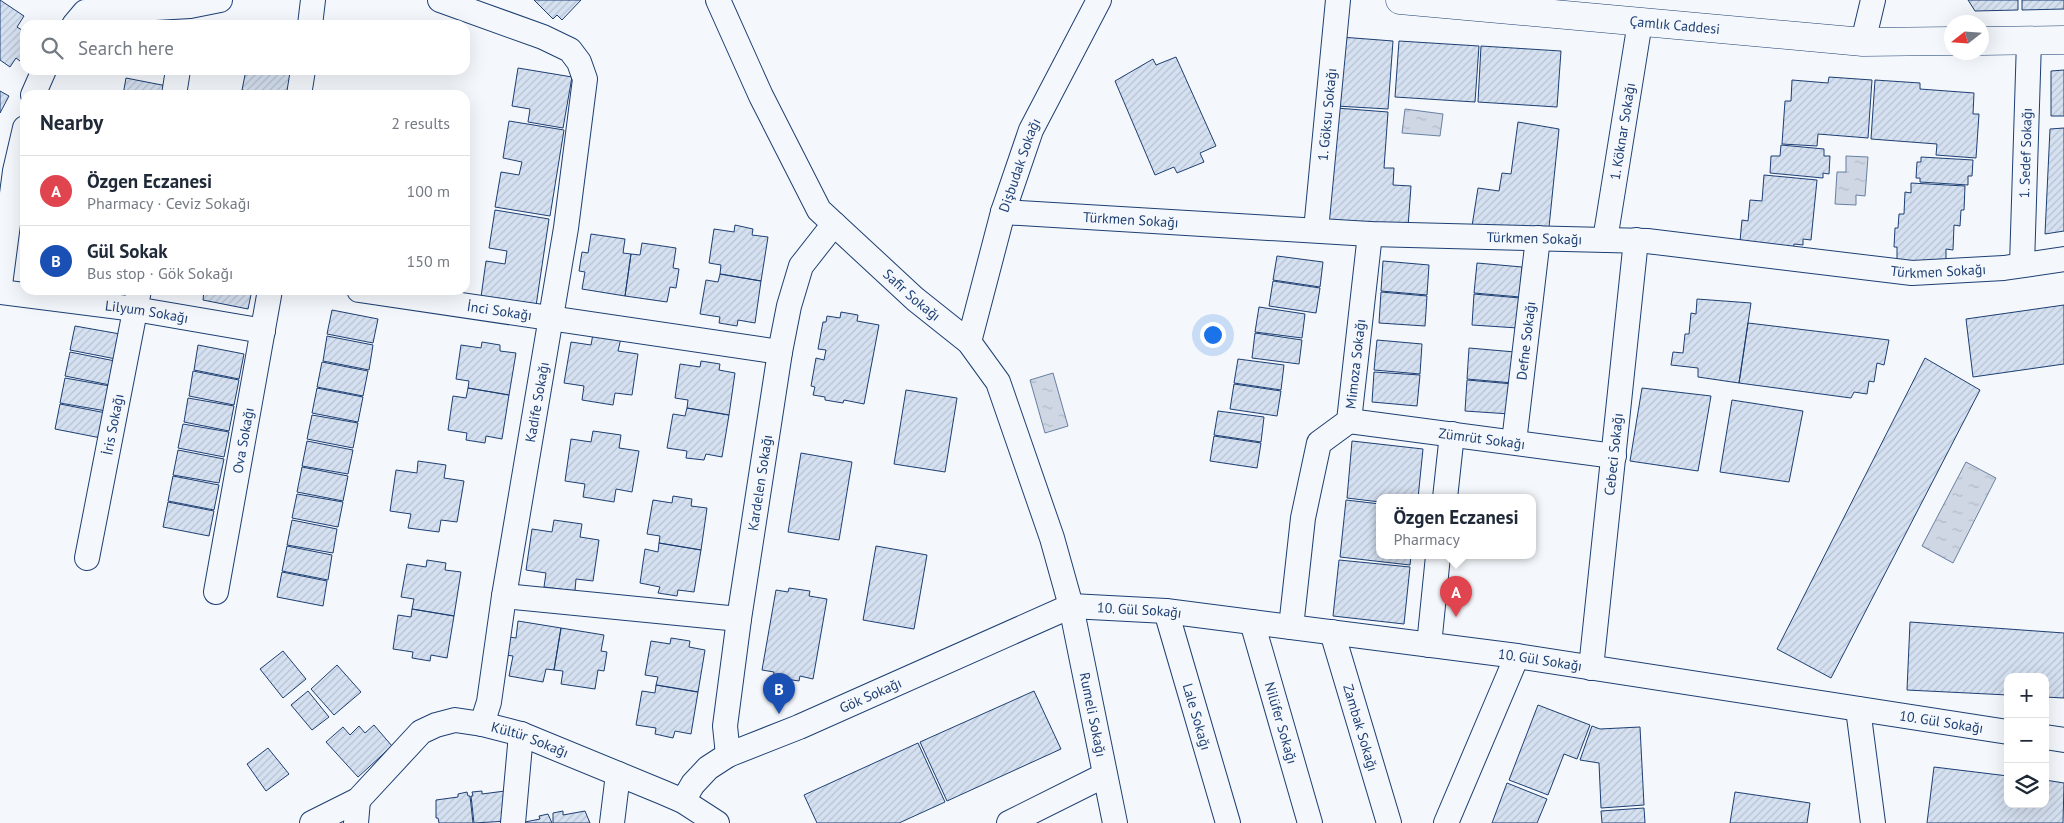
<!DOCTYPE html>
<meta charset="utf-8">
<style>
body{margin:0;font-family:"PT Sans",sans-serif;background:#f6f6f7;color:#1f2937}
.controls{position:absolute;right:15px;bottom:15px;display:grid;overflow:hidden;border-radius:10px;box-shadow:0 5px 20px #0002}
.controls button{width:45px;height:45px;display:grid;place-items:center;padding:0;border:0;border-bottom:1px solid #e0e1e3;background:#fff;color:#1f2937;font:25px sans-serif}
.compass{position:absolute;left:1944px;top:15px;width:45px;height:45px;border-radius:50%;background:#fff;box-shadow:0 5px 20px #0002;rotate:253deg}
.you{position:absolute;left:1212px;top:334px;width:18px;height:18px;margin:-12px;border:4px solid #fff;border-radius:50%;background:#1a73e8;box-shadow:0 0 0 8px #1a73e833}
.badge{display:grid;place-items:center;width:32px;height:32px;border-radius:50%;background:#c62828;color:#fff;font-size:16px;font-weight:700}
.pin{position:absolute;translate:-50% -41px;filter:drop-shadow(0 1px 2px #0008)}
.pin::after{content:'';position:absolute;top:26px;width:18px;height:15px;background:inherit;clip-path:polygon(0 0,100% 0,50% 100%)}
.popup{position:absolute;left:1376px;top:494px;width:160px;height:65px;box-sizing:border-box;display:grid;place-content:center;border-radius:10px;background:#fff;filter:drop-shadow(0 1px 4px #0005);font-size:16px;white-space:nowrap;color:#747a83}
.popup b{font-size:19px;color:#1f2937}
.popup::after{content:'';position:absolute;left:50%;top:100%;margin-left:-10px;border:10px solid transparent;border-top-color:#fff}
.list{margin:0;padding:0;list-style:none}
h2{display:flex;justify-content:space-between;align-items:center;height:65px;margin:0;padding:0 20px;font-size:21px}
h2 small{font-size:16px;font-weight:400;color:#747a83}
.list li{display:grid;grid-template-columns:32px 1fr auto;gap:15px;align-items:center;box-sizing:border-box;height:70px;padding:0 20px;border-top:1px solid #e0e1e3}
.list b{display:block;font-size:19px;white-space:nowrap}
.list p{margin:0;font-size:16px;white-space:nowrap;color:#747a83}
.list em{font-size:16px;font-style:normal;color:#747a83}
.icon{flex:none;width:28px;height:28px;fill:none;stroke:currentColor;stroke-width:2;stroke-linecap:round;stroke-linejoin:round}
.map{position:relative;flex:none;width:2064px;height:823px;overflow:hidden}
.search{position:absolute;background:#fff;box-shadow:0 5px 20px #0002;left:20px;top:20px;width:450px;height:55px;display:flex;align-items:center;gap:12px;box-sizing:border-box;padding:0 18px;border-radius:15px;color:#747a83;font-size:19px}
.panel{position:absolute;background:#fff;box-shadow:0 5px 20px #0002;left:20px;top:90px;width:450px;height:205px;border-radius:15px}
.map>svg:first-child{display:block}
</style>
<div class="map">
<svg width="2064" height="823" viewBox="0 0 2064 823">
<defs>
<pattern id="water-ripples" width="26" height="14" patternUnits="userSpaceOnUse" patternTransform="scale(1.25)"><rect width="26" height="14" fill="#cfd7e4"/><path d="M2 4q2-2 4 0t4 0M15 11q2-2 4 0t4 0" fill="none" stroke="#b1bac7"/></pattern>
<pattern id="building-hatch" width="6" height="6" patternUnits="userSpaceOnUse" patternTransform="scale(1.25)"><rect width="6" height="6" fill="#d5e0f0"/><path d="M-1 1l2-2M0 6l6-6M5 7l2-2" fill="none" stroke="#b6c1d1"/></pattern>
</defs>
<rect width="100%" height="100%" fill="#f4f7fb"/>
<path fill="url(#water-ripples)" stroke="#687fa3" d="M1405 109 1443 114 1440 136 1402 133Z
M1846 156 1868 157 1865 196 1856 195V205L1835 204 1837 172H1846Z
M1053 373 1068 426 1045 433 1030 380Z
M1966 462 1996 478 1953 563 1922 546Z"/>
<path fill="url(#building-hatch)" stroke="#1d3f73" d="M0 0 24 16 17 27 25 32V54L20 61 16 58 10 67 0 60Z
M534 0H581L562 20 557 15 553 19Z
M1968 0H2018V10L1975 11Z
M2022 0H2064V9L2022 10Z
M1341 37 1393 41 1388 109 1336 106Z
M1399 41 1479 46 1475 102 1395 97Z
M1481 46 1561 51 1557 107 1478 102Z
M1176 57 1216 146 1200 153 1204 162 1177 173 1174 167 1155 175 1115 81 1153 59 1156 65Z
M518 68 572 77 563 128 528 122 530 109 512 106Z
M246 70H271L293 74 289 95H267L242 90Z
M2064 70V116H2051V71Z
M1829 77 1872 80 1868 138 1818 134 1817 146 1782 144 1785 101H1791L1792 80 1828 83Z
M126 78 172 87 170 95H123Z
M1875 80 1920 83V89L1974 93 1973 114H1979L1976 158 1936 155 1937 144 1871 139Z
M0 91 9 96 0 113Z
M1336 108 1388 112 1384 168H1394L1393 185 1411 186 1408 227 1328 221Z
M509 121 564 130 550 216 495 207 501 172 519 175 522 162 503 158Z
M1518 122 1559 129 1548 237 1472 226 1478 188 1499 191 1502 173 1511 174Z
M2064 128V231L2045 234 2050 129Z
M1781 145 1824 149V156H1830L1829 174 1823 173V178L1770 173 1771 156H1780Z
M1921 157 1973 160 1972 176H1968V185L1920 182V178H1916L1917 162H1921Z
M1764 175 1817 180 1811 240 1803 239V245L1794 244 1793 253 1740 241 1742 220 1748 221 1750 200 1762 201Z
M1911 183 1965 186 1964 210H1961L1960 226 1954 225 1953 250 1946 249V264L1897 261V247H1894L1895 228H1898L1899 214H1904L1905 192 1911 193Z
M495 210 549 219 536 306 481 297 486 261 505 264 507 251 489 248Z
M735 225 753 229 752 235 768 237 761 281 720 274 721 265 709 263 714 229 734 232Z
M591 234 625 239 623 253 631 254 625 296 582 289 585 272 579 271 582 252 588 253Z
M642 243 676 248 673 268 679 269 676 288 670 287 667 302 625 296 631 254 640 255Z
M1277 256 1323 262 1320 287 1273 280Z
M1383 261 1429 265 1427 295 1381 291Z
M1477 263 1522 267 1520 297 1474 293Z
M720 274 761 281 755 323 738 320 737 326 719 323 720 317 700 314 706 280 718 282Z
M1273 281 1320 288 1316 313 1269 306Z
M99 290H125L124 295Z
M204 290H252L248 309 203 300Z
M1381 292 1427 296 1425 326 1379 323Z
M1474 294 1520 298 1518 328 1472 325Z
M1697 299 1751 303 1739 383 1698 377V368L1671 365 1673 352 1683 353 1685 334H1689L1691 313 1696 314Z
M2064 305V364L1973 377 1966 319Z
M1259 307 1305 314 1302 338 1255 332Z
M332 310 378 319 373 343 327 334Z
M841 312 858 315 857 321 879 325 864 404 844 400 843 403 825 400V397L813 395 815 387 811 386 816 358 824 360 826 350 818 349 823 322H826L827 316 840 318Z
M1748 323 1889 340 1884 365 1877 363 1874 382 1869 381 1867 394 1854 392 1851 398 1739 383Z
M75 326 120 334 116 359 70 350Z
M1255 333 1302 340 1299 364 1252 358Z
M593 334 621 338 618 351 638 354 632 395 615 393 613 405 582 400 584 386 564 383 571 342 591 345Z
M327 336 373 345 369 370 323 361Z
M1377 340 1422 344 1420 374 1374 370Z
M482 342 500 345V351L516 353 509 395 468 388 469 381 456 379 461 345 481 348Z
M198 345 244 354 239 379 194 370Z
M1469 348 1515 352 1513 383 1467 379Z
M70 352 115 361 110 385 65 376Z
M1925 358 1980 390 1831 678 1777 649Z
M1238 359 1284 365 1281 390 1234 383Z
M701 361 720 364 719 370 735 373 729 415 687 408 688 400 675 398 680 364 700 367Z
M322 362 368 371 363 396 317 387Z
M193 371 239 380 234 405 189 396Z
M1374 372 1420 375 1417 406 1372 402Z
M65 378 110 386 106 411 60 403Z
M1467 380 1513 384 1510 414 1465 411Z
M1234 384 1281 391 1277 416 1230 409Z
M317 388 363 397 358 422 312 413Z
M468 388 509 395 502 439 486 436 485 443 466 440 467 433 448 430 453 396 466 398Z
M1642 388 1711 396 1698 471 1630 461Z
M906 390 957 398 945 472 894 464Z
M188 398 234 406 229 431 184 422Z
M1732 400 1803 411 1789 482 1720 472Z
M60 404 106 413 101 438 55 429Z
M687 408 729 415 722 457 706 454 704 460 686 458 687 451 667 448 673 414 685 416Z
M1218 411 1264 417 1261 442 1214 435Z
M312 415 358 423 353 448 307 439Z
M183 424 229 432 224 457 178 448Z
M593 431 621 435 619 448 639 451 632 492 616 489 614 502 583 497 585 484 565 481 571 439 591 442Z
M1214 436 1261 443 1257 468 1210 461Z
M307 441 353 450 348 474 302 466Z
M1352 441 1423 449 1418 498H1380V502L1347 498Z
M178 450 224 459 219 483 173 475Z
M801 453 852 462 839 540 788 532Z
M418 461 446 465 444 478 464 481 457 522 441 520 439 532 408 528 411 514 390 511 396 470 417 473Z
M302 467 348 476 343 501 297 492Z
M173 476 219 485 214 510 168 501Z
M297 494 343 502 338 527 292 518Z
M673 496 692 499 691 506 707 508 701 550 659 543 660 536 647 534 653 500 672 503Z
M1346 500 1380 504V556H1411L1410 565 1340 557Z
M168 502 214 511 209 536 163 527Z
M292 520 337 529 333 553 287 545Z
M554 520 582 524 580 537 599 540 593 581 576 579 575 591 544 587 546 573 526 570 532 529 552 532Z
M659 543 701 550 694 592 678 590 677 596 658 593 660 587 640 583 645 549 658 552Z
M287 546 332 555 328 580 282 571Z
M876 546 927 555 914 629 863 620Z
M427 560 446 563 445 570 461 572 454 616 412 609 414 599 401 597 407 564 426 567Z
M1339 560 1410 567 1404 624 1333 616Z
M282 572 327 581 323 606 277 597Z
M789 588 810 591 809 596 827 599 813 679 800 676 799 681 773 677 774 672 762 670 776 590 788 592Z
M412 609 454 616 447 658 431 655 430 661 412 658 413 652 393 649 398 615 411 617Z
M518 621 561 628 554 670 546 669 543 682 509 676 513 656 506 655 509 637 516 638Z
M1910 622 2064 633V698L2045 697V677H2008V695L1907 690Z
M561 628 604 635 601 651 607 652 604 671 598 670 595 689 561 684 563 671 554 670Z
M671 638 690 641 689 647 705 650 698 692 656 685 658 677 645 675 651 641 670 644Z
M283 651 306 679 283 698 260 669Z
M337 665 361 692 334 715 311 689Z
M656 685 698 692 691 734 675 731 673 738 655 734 656 728 636 725 642 691 655 693Z
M308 691 329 717 312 730 291 705Z
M1034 691 1061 749 947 801 920 742Z
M1538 705 1590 725 1577 759 1564 754 1548 795 1509 780Z
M374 725 392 746 358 777 326 742 343 727 350 735 359 726 365 733Z
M1592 726 1600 729 1640 727 1644 805 1601 808 1599 763 1580 760Z
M918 743 945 802 899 823H817L804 795Z
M268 748 289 774 266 791 247 764Z
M1934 767 2008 776V804H2045V780L2064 783 2063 823H1927Z
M1507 783 1547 799 1537 823H1492Z
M482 791V794L505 791 508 821 474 823 471 796H473L472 792Z
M467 792 468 796H470L473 823H439L438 818H436V800L458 797V794Z
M1735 792 1810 803 1807 823H1730Z
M1644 808 1645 823H1602L1601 811Z
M563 811V815L585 811 590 823H553V813Z
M548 814 552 823H520L540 819 539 816Z"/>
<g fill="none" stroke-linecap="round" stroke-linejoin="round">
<g stroke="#1d3f73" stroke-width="26">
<g id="minor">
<path d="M440 0 543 37 570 50 579 62 585 79 566 228 504 596 489 702 482 724"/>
<path id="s1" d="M718 0 761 96 819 210 915 299 969 342 998 382 1052 538 1071 606 1115 823"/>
<path d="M74 25 85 12 190 6 220 0"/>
<path d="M310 25 313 0"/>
<path d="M1863 42 1873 0"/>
<path d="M33 95 44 70"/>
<path d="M174 95 178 70"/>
<path d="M299 95 303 70"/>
<path id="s2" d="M1003 212 1370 234 1647 241 1912 273 2004 268 2064 259"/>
<path id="s3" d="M1316 230 1338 0"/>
<path id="s4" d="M1605 240 1640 22"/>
<path id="s5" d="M2022 265 2029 41"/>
<path d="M0 285 15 171 25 128"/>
<path id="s6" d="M359 290 780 352"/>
<path id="s7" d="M0 292 135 309 263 331"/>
<path id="s8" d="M969 342 1003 212 1031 130 1099 0"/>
<path id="s9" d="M1349 421 1614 456"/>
<path id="s10" d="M1514 442 1538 238"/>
<path d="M1445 498 1452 434"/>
<path id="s11" d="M87 558 139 290"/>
<path id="s12" d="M216 592 270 290"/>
<path d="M504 596 739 619"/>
<path id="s13" d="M1166 611 1228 823"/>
<path id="s14" d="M1252 622 1310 823"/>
<path id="s15" d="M1291 627 1303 518 1319 443 1349 421 1370 234"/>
<path id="s16" d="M1332 632 1389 823"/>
<path d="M1429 645 1438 556"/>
<path id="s17" d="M1591 668 1636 240"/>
<path d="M1858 709 1873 823"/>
<path d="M2045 737 2064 740"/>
<path id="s18" d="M728 755 725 726 739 619 780 352 789 306 801 266 834 224"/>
<path id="s19" d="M683 801 693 784 708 768 728 755 799 727 1071 606 1166 611 1517 656 2008 732"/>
<path id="s20" d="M312 823 358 800 421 732 436 725 455 720 482 724 521 734 662 792 683 801 717 823"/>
<path d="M356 823 358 800"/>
<path d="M513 823 521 734"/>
<path d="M612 823 618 774"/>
<path d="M1009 823 1105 775"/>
<path d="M1446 823 1517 656"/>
</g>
</g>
<g stroke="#1d3f73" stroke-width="29">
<g id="secondary">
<path id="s21" d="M1400 0 1863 42 1952 41"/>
<path d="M1982 41 2064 40"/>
</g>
</g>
<use href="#minor" stroke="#f4f7fb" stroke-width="24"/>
<use href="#secondary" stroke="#f4f7fb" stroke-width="28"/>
</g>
<g text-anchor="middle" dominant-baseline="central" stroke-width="4" stroke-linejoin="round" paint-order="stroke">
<g font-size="14" fill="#1d3f73" stroke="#f4f7fb">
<text stroke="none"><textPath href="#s21" startOffset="276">Çamlık Caddesi</textPath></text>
<text stroke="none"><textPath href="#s3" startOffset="116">1. Göksu Sokağı</textPath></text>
<text stroke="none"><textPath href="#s4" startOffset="110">1. Köknar Sokağı</textPath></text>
<text stroke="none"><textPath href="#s5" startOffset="112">1. Sedef Sokağı</textPath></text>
<text stroke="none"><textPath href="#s8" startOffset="184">Dişbudak Sokağı</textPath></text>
<text stroke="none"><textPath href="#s2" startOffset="128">Türkmen Sokağı</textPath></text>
<text stroke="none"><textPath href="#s2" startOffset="532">Türkmen Sokağı</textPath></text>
<text stroke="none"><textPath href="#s2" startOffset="938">Türkmen Sokağı</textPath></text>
<text stroke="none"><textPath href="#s1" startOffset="359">Safir Sokağı</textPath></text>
<text stroke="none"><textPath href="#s6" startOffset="142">İnci Sokağı</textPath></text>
<text stroke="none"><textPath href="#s7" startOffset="148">Lilyum Sokağı</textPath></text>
<text stroke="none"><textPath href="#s10" startOffset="102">Defne Sokağı</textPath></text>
<text stroke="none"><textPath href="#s15" startOffset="281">Mimoza Sokağı</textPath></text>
<text transform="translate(537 402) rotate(-80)">Kadife Sokağı</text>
<text stroke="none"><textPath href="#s11" startOffset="136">İris Sokağı</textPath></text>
<text stroke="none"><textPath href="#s9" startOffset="134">Zümrüt Sokağı</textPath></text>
<text stroke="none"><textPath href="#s12" startOffset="154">Ova Sokağı</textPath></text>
<text stroke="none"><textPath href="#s17" startOffset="215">Cebeci Sokağı</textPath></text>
<text stroke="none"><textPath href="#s18" startOffset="275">Kardelen Sokağı</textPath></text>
<text stroke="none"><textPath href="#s19" startOffset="508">10. Gül Sokağı</textPath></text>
<text stroke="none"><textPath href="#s19" startOffset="912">10. Gül Sokağı</textPath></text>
<text stroke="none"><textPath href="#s19" startOffset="220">Gök Sokağı</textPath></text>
<text stroke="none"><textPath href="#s1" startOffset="829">Rumeli Sokağı</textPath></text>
<text stroke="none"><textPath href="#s13" startOffset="110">Lale Sokağı</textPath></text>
<text stroke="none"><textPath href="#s14" startOffset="105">Nilüfer Sokağı</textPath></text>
<text stroke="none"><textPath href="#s19" startOffset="1318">10. Gül Sokağı</textPath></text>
<text stroke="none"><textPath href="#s16" startOffset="100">Zambak Sokağı</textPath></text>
<text stroke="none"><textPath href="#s20" startOffset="258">Kültür Sokağı</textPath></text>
</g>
</g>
</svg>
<div class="controls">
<button>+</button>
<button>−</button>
<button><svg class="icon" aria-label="layers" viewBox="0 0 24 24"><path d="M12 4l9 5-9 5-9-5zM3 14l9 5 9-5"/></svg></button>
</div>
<svg class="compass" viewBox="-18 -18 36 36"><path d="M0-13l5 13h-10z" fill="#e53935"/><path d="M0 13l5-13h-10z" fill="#747a83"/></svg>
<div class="you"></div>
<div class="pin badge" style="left:1456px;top:617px;background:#e0444e">A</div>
<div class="popup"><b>Özgen Eczanesi</b>Pharmacy</div>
<div class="pin badge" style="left:779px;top:714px;background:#1a4fb4">B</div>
<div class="search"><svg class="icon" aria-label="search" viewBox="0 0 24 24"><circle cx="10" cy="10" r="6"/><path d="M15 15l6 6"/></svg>Search here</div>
<section class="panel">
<h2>Nearby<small>2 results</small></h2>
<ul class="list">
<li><span class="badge" style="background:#e0444e">A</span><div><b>Özgen Eczanesi</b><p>Pharmacy · Ceviz Sokağı</p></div><em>100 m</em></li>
<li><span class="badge" style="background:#1a4fb4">B</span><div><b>Gül Sokak</b><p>Bus stop · Gök Sokağı</p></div><em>150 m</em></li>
</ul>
</section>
</div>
